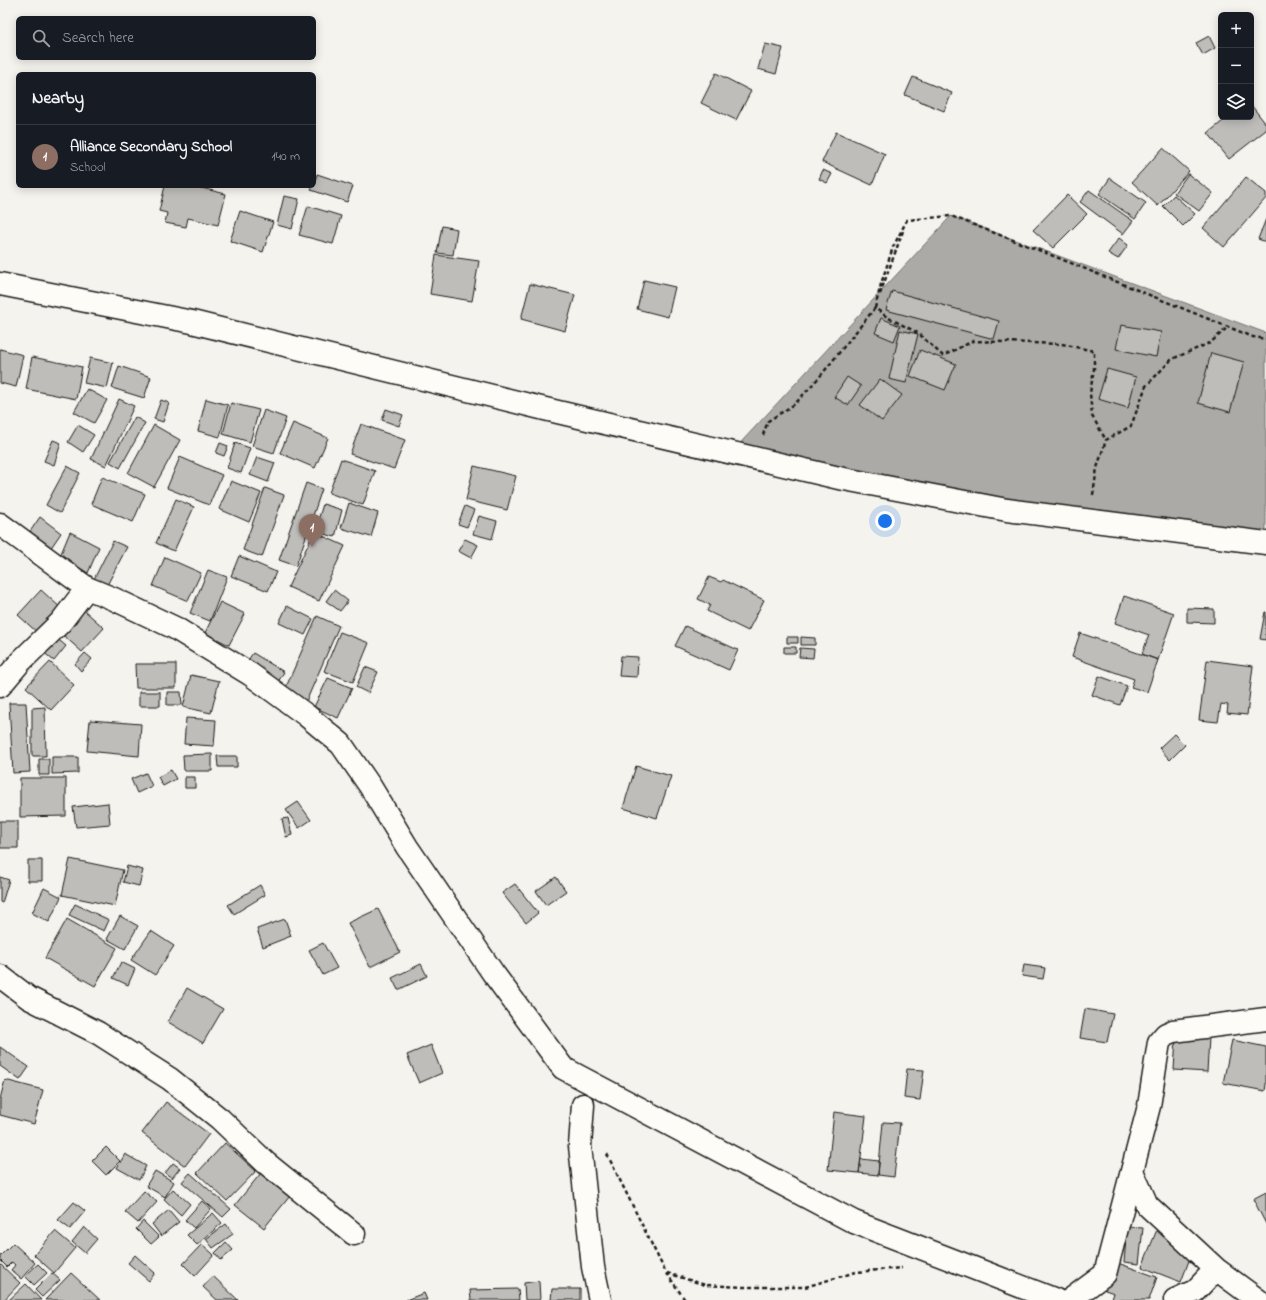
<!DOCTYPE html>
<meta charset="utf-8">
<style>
body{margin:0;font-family:"Indie Flower",sans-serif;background:#242831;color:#f1f3f6}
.controls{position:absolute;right:12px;top:12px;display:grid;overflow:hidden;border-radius:6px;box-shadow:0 2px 10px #0003}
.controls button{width:36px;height:36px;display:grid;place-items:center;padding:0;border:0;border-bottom:1px solid #363941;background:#171b24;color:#f1f3f6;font:20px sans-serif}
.you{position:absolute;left:885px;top:521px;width:14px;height:14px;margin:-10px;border:3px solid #fff;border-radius:50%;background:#1a73e8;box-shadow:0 0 0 6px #1a73e833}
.badge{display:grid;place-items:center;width:26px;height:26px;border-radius:50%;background:#c8321e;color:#fff;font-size:13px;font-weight:700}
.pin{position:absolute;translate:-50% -33px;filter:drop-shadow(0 1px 2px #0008)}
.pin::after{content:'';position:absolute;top:21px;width:14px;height:12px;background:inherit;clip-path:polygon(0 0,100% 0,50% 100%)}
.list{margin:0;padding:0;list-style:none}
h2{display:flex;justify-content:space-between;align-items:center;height:52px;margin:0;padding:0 16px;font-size:17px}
h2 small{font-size:13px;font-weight:400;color:#9ea1a6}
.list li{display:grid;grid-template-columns:26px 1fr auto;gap:12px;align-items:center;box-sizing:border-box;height:64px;padding:0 16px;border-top:1px solid #363941}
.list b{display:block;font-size:15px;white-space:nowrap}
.list p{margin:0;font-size:13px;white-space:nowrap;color:#9ea1a6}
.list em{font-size:13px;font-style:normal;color:#9ea1a6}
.icon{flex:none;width:22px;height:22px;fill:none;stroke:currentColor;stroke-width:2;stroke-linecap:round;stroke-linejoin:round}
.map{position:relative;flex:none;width:1266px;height:1300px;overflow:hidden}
.search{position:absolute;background:#171b24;box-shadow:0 2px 10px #0003;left:16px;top:16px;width:300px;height:44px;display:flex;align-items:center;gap:10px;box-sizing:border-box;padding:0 14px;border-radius:6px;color:#9ea1a6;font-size:15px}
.panel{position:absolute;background:#171b24;box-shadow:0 2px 10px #0003;left:16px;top:72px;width:300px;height:116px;border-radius:6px}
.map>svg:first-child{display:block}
</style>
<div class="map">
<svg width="1266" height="1300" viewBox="0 0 1266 1300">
<rect width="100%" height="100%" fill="#f4f3ee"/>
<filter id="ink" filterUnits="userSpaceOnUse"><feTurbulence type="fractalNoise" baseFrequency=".025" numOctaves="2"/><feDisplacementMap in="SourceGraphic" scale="8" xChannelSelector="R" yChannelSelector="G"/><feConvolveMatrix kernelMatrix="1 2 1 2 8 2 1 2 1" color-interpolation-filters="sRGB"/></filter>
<g filter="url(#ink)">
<path fill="#abaaa6" stroke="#72716f" d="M951 216 1266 333V542L731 453Z"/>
<path fill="#bebdba" stroke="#1c1c1c" d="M1209 36 1215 48 1203 55 1196 43Z
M765 44 783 48 776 74 758 69Z
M716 73 751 91 736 120 701 103Z
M913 77 952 93 944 111 905 95Z
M1251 105 1266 124V130L1229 159 1208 133 1228 117H1251Z
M836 132 885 154 872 185 822 162Z
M1163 148 1189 171 1158 206 1132 182Z
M823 170 832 174 827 183 819 179Z
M317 174 353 186 347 202 311 190 313 186H314Z
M1188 174 1213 193 1199 211 1174 193Z
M1246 177 1266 193V198L1224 247 1203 228Z
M1110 178 1146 203 1135 219 1099 194Z
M165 186H193L226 194 218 225 188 218 186 227 165 223 167 213 159 211Z
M1089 190 1133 221 1123 234 1080 202Z
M1067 195 1087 214 1053 248 1033 230Z
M1174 195 1195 214 1183 226 1163 206Z
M284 196 299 199 292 229 277 225Z
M308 206 341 216 333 244 299 235Z
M240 211 273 222 263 252 230 241Z
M1266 219V242L1258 239Z
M442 226 457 229 453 255 437 253Z
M1119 238 1128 245 1118 259 1108 253Z
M436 255 479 261 472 301 430 294Z
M644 280 675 287 668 317 637 309Z
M530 284 575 295 565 331 521 319Z
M892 291 999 321 994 339 886 310Z
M881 318 900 326 894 341 875 333Z
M1121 325 1161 332 1156 357 1116 349Z
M900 330 918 334 906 383 889 379Z
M0 349 23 355 16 387 0 383Z
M920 350 956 364 945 390 910 376Z
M1211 353 1244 362 1230 412 1198 403Z
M32 357 82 367 76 399 26 389Z
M90 358 113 363 107 388 84 383Z
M119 366 151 377 144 398 112 388Z
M1107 369 1136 377 1128 408 1098 399Z
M847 377 861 386 848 405 834 397Z
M880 379 902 395 882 421 860 405Z
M87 389 107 400 94 423 74 412Z
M119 399 134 406 106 466 91 459Z
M206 399 228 405 220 437 198 431Z
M161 400 169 403 163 422 154 419Z
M231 403 259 410 250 442 223 434Z
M386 409 403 415 399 426 382 420Z
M264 410 286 418 274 453 252 446Z
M135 417 145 423 120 468 110 462Z
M293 423 328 438 315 468 280 453Z
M361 424 405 440 394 469 350 454Z
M78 425 94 435 83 452 68 442Z
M154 425 180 440 154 487 128 473Z
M53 440 61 443 54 465 44 461Z
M220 443 228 446 224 456 216 453Z
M235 443 250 448 241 473 227 468Z
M180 457 222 475 209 505 167 488Z
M257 457 275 463 268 482 250 475Z
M341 459 375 471 363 505 329 493Z
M67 466 80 473 60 513 46 505Z
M474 466 516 476 507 510 466 500Z
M102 477 145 494 133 522 91 504Z
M231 481 261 493 249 522 219 509Z
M306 483 322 489 296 566 279 560Z
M265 488 284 495 262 557 243 550Z
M176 499 194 507 174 551 156 543Z
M349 503 378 513 371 537 341 528Z
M323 504 342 510 335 537 315 531Z
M465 506 474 510 467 527 458 524Z
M479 516 497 521 492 539 473 534Z
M40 517 61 533 48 552 27 536Z
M70 532 99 547 88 573 60 556Z
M314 532 345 546 319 601 288 587Z
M465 539 478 545 471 558 458 551Z
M113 541 127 547 106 587 93 581Z
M239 556 276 572 268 591 231 576Z
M165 557 201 573 188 601 153 586Z
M208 570 227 577 210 621 190 613Z
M709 577 721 582 723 580 764 600 748 631 707 611 710 605 698 599Z
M41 590 63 610 40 635 18 615Z
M334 590 348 601 340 611 326 601Z
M1124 596 1174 613 1158 660 1142 654 1149 635 1115 623Z
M220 602 245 614 229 645 205 633Z
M287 606 313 619 305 635 279 623Z
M1187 608 1214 609V623L1187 622Z
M84 610 104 628 82 652 62 634Z
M1265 612H1266V640L1260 639Z
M317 616 339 626 305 704 283 694Z
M685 626 738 650 729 670 675 646Z
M340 632 369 643 353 682 324 671Z
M1080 633 1158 660 1147 692 1131 687 1134 679 1072 657Z
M54 636 66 646 54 661 41 650Z
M787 637H798V643H787Z
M801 637 815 638V645H801Z
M784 647H796V653H784Z
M800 648 814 649 813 658 799 657Z
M85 653 92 659 81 671 75 664Z
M253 653 284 672 278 682 246 663Z
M621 656 638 657 637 677 619 676Z
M1207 660 1253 666 1247 715 1227 713 1228 705 1221 704 1218 722 1199 720Z
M50 662 74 685 51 710 26 687Z
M135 664H176V688H136Z
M365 667 378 672 368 693 356 687Z
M191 675 219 681 211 713 183 707Z
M1099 676 1127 686 1120 705 1092 695Z
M328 678 352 688 338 718 314 707Z
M139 692H160V706H139Z
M167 692H181L182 705H167Z
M9 703H26L30 772 13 773Z
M45 707 46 756H32V708Z
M186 718 216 720 214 746 184 744Z
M90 720 141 724 139 756 87 751Z
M1174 734 1185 745 1170 760 1159 748Z
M212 754V771H184L183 755Z
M217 756H237V767H218Z
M52 757H78V773L52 774Z
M39 759H49V775H39Z
M636 766 671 776 657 818 623 808Z
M171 770 176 779 163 786 158 777Z
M146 773 152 786 137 793 131 779Z
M185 777H195V788H185Z
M20 778H66V816L20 817Z
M298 802 311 820 299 828 286 810Z
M108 803 110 824 76 827 73 807Z
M288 818 292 835 286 837 282 819Z
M0 821H18V848H0Z
M70 859 123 870 115 906 62 895Z
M28 860H42V881H28Z
M127 866 143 870 139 886 123 882Z
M0 877 9 880 2 903 0 902Z
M556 877 566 891 546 905 536 891Z
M515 884 538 913 526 923 502 893Z
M260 885 265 895 234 914 228 905Z
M44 888 61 897 49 922 32 913Z
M75 904 109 920 104 931 69 915Z
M378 909 400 952 370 967 348 923Z
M120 916 138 926 125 949 107 939Z
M67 919 117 948 95 986 45 958Z
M285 919 291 936 263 947 257 929Z
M151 931 174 946 155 975 131 960Z
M323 943 337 968 323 975 309 950Z
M121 962 135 969 128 985 113 978Z
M421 964 427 976 398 990 392 978Z
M1024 965 1045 968 1043 979 1022 976Z
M187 988 223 1009 203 1043 168 1022Z
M1085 1009 1113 1014 1107 1042 1080 1038Z
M1176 1037 1209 1038 1207 1072 1174 1070Z
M1232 1040 1266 1047V1084L1265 1091 1223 1083Z
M431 1045 442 1073 419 1083 407 1055Z
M0 1047 29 1067 20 1080 0 1066Z
M907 1069 924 1070 920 1100 904 1098Z
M5 1080 43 1090 34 1124 0 1115V1099Z
M166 1102 209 1134 185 1166 142 1133Z
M834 1112 866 1116 859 1173 828 1170Z
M883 1122 900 1123 894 1177 878 1175Z
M225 1143 256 1171 227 1201 197 1173Z
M106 1147 120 1161 106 1175 92 1161Z
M125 1154 146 1166 139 1180 117 1168Z
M861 1159 879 1161 878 1175 859 1173Z
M173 1163 180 1168 172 1178 165 1173Z
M155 1171 174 1182 165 1197 146 1186Z
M190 1173 231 1209 223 1217 182 1182Z
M261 1173 290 1196 264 1228 235 1205Z
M173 1189 190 1204 181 1215 164 1199Z
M144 1191 157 1202 138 1223 125 1212Z
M1266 1192V1224L1253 1199Z
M202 1201 211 1209 194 1228 185 1220Z
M74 1202 85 1211 70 1229 58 1220Z
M169 1210 179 1222 161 1236 152 1224Z
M213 1213 222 1223 197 1245 187 1235Z
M143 1221 159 1237 151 1244 136 1229Z
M226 1224 233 1234 213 1248 206 1239Z
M84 1227 97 1239 85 1253 72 1242Z
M1127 1227 1143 1228 1139 1264 1124 1262Z
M1158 1227 1196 1242 1181 1282 1142 1267Z
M55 1231 75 1248 54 1273 34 1255Z
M226 1242 233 1250 221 1260 215 1253Z
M13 1243 35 1263 21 1279 11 1270 15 1265 12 1262 7 1267 0 1260V1256Z
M202 1244 214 1255 195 1276 183 1264Z
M135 1255 155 1273 149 1281 128 1263Z
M1115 1262 1157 1277 1149 1300H1116L1112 1299 1114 1293 1105 1290Z
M0 1264 20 1283 4 1300H0Z
M38 1264 47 1273 34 1285 25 1276Z
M52 1273 60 1280 42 1297 35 1290Z
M71 1273 100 1300H45Z
M213 1276 238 1300H217L203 1287Z
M539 1281 540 1300H525L524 1283Z
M26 1284 41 1300H9Z
M518 1289 519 1300H471L470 1290Z
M552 1289H580V1300H551Z
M424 1293 427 1300H406Z"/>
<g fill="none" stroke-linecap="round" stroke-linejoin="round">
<g stroke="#1c1c1c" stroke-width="25">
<path id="minor" d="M0 524 87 588 114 599 175 628 250 674 306 715 341 744 370 786 407 847 493 973 563 1068 854 1222 1056 1300
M0 686 21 661 61 622 87 588
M0 976 29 998 98 1033 170 1079 220 1119 266 1163 354 1234
M583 1105 580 1146 593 1267 600 1300
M1132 1171 1147 1205 1216 1269 1195 1291 1175 1300
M1216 1269 1258 1300
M1070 1300 1105 1274 1149 1106 1159 1042 1166 1034 1173 1031 1266 1019"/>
</g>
<g stroke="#1c1c1c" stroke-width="25">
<path id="secondary" d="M0 284 192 322 545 409 839 478 1007 510 1266 543"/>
</g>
<path stroke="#1c1c1c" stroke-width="2.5" stroke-dasharray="4 3" stroke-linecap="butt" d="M880 294 903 231
M875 308 881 284 893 247 907 220 951 216 1051 255 1253 337 1266 339
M763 435 768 421 795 404 822 374 875 308 887 317 918 333 943 356 973 341 1062 344 1094 351V369L1090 393 1092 416 1106 440
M1093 495 1097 468 1106 440 1131 426 1146 386 1172 359 1210 343 1228 327
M607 1154 664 1269 685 1300
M667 1273 705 1285 744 1287H805L856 1272 902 1268"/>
<use href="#minor" stroke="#fdfcf7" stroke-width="22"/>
<use href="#secondary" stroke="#fdfcf7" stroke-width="22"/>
</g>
</g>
</svg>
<div class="controls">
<button>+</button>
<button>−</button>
<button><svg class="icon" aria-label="layers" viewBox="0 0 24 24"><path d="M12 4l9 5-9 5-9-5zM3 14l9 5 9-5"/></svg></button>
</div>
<div class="you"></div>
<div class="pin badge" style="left:312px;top:547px;background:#8d6e63">1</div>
<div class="search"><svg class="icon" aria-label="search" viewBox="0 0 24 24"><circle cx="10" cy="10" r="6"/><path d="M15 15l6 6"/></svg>Search here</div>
<section class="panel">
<h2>Nearby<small></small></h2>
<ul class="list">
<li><span class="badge" style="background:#8d6e63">1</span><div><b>Alliance Secondary School</b><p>School</p></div><em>140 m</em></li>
</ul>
</section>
</div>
